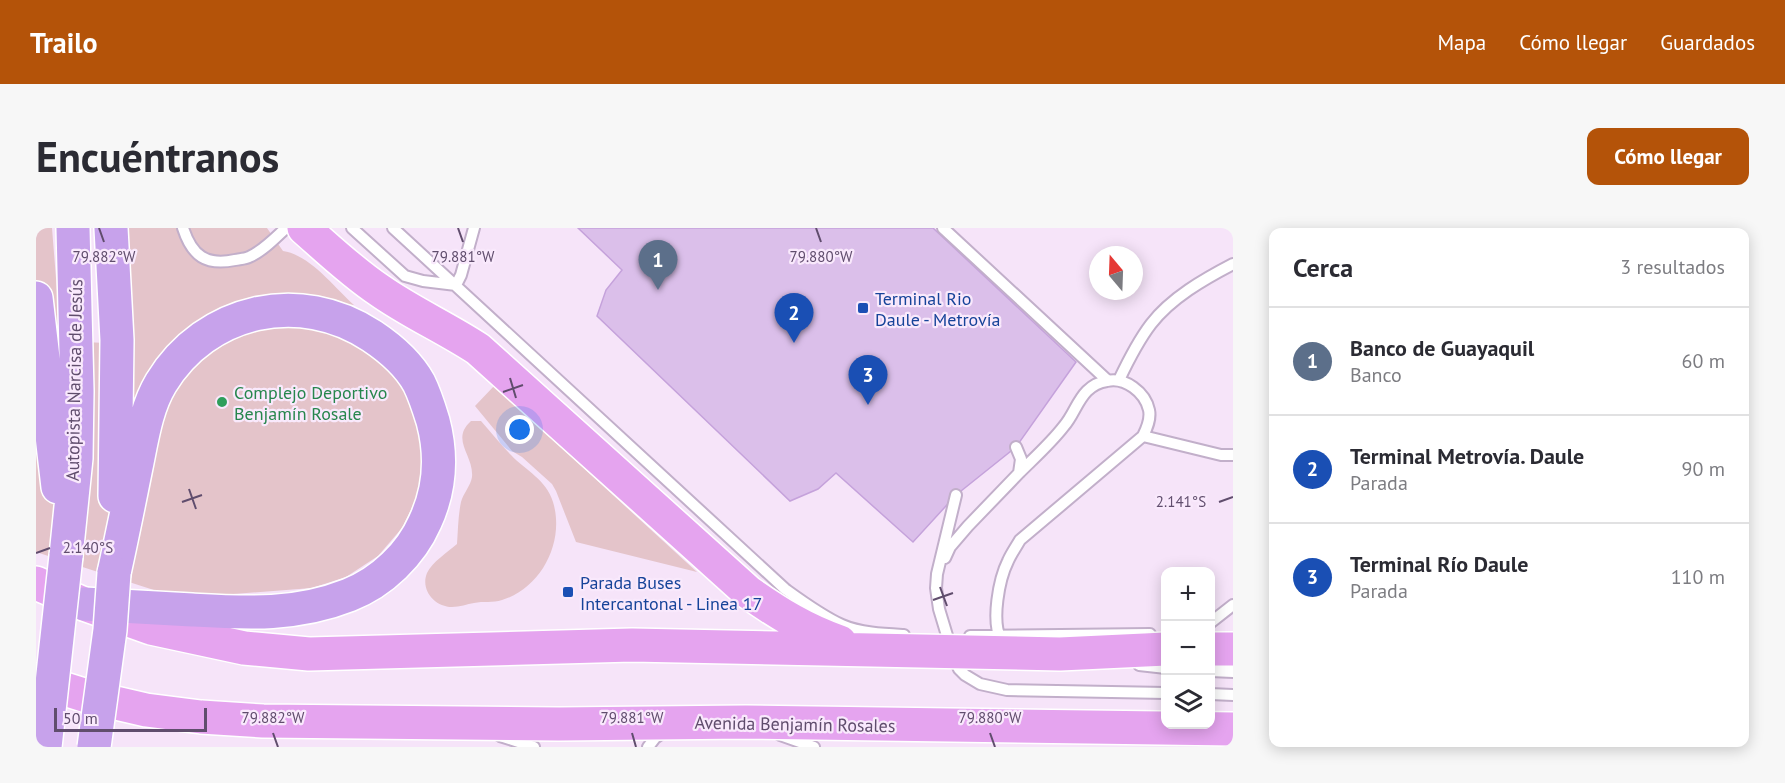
<!DOCTYPE html>
<html lang="es">
<meta charset="utf-8">
<style>
body{margin:0;font-family:"PT Sans",sans-serif;background:#f7f7f7;color:#2b2b33}
.controls{position:absolute;right:18px;bottom:18px;display:grid;overflow:hidden;border-radius:12px;box-shadow:0 3px 15px #0003}
.controls button{width:54px;height:54px;display:grid;place-items:center;padding:0;border:0;border-bottom:2px solid #e1e1e2;background:#fff;color:#2b2b33;font:30px sans-serif}
.compass{position:absolute;left:1053px;top:18px;width:54px;height:54px;border-radius:50%;background:#fff;box-shadow:0 3px 15px #0003;rotate:341deg}
.scale{position:absolute;left:18px;bottom:15px;width:153px;box-sizing:border-box;padding-left:6px;border:3px solid #604d6d;border-top:0;font-size:16px;line-height:21px;white-space:nowrap;color:#604d6d;-webkit-text-stroke:4px #f9e9fc;paint-order:stroke}
.you{position:absolute;left:484px;top:202px;width:21px;height:21px;margin:-15px;border:4px solid #fff;border-radius:50%;background:#1a73e8;box-shadow:0 0 0 9px #1a73e833}
.badge{display:grid;place-items:center;width:39px;height:39px;border-radius:50%;background:#b45309;color:#fff;font-size:20px;font-weight:700}
.pin{position:absolute;translate:-50% -50px;filter:drop-shadow(0 2px 3px #0008)}
.pin::after{content:'';position:absolute;top:32px;width:21px;height:18px;background:inherit;clip-path:polygon(0 0,100% 0,50% 100%)}
.list{margin:0;padding:0;list-style:none}
h2{display:flex;justify-content:space-between;align-items:center;height:78px;margin:0;padding:0 24px;font-size:26px}
h2 small{font-size:20px;font-weight:400;color:#7c7c81}
.list li{display:grid;grid-template-columns:39px 1fr auto;gap:18px;align-items:center;box-sizing:border-box;height:108px;padding:0 24px;border-top:2px solid #e1e1e2}
.list b{display:block;font-size:22px;white-space:nowrap}
.list p{margin:0;font-size:20px;white-space:nowrap;color:#7c7c81}
.list em{font-size:20px;font-style:normal;color:#7c7c81}
.icon{flex:none;width:33px;height:33px;fill:none;stroke:currentColor;stroke-width:2;stroke-linecap:round;stroke-linejoin:round}
.map{position:relative;flex:none;width:1197px;height:519px;overflow:hidden;border-radius:12px}
header{display:flex;align-items:center;gap:36px;box-sizing:border-box;height:84px;padding:0 30px;background:#b45309;color:#fff}
header strong{font-size:28px}
nav{display:flex;gap:33px;margin-inline-start:auto;font-size:21px}
.intro{display:flex;align-items:center;justify-content:space-between;box-sizing:border-box;height:144px;padding:0 36px}
h1{margin:0;font-size:42px}
.button{padding:15px 27px;border-radius:12px;background:#b45309;color:#fff;font-size:21px;font-weight:700}
main{display:flex;gap:36px;padding:0 36px}
aside{flex:1;background:#fff;border-radius:12px;box-shadow:0 3px 15px #0003}
.map>svg:first-child{display:block}
</style>
<header>
<strong>Trailo</strong>
<nav><a>Mapa</a><a>Cómo llegar</a><a>Guardados</a></nav>
</header>
<div class="intro"><h1>Encuéntranos</h1><a class="button">Cómo llegar</a></div>
<main>
<div class="map">
<svg width="1197" height="519" viewBox="0 0 1197 519">
<rect width="100%" height="100%" fill="#f6e4f9"/>
<path fill="#e4c4ca" d="M0 0H16L25 113 93 116 87 0H231L247 23C274 27 298 59 318 77L234 66 212 70 192 78 204 104 257 96 321 112 346 134 366 158 379 189 387 221 382 267 366 300 342 328 310 349 276 360 159 369 124 364 0 324Z
M458 158 661 344 540 314 520 263 516 256 486 229 476 223 439 178Z
M435 193H445C455 204 464 216 475 227 490 243 510 251 517 274 529 313 506 360 466 372 457 375 447 373 438 375 431 376 424 379 416 379 399 379 384 362 391 345 396 334 412 324 421 316 422 303 422 288 425 274 427 266 435 257 436 249 438 227 414 212 435 193Z"/>
<path fill="#dbbfea" stroke="#c5a2db" stroke-width="1.5" d="M542 0H897L1040 134 980 219 920 267 877 314 800 245 782 261 754 273 561 88 570 62 586 42Z"/>
<g fill="none" stroke-linecap="round" stroke-linejoin="round">
<g stroke="#c2afca" stroke-width="14">
<path id="lane" d="M147 0C156 28 170 38 199 32 204 31 209 31 213 29 227 23 239 10 250 0
M316 0 369 48 387 53 420 57 425 47 438 0
M357 0 749 361C767 374 786 388 806 397 824 405 848 406 868 407
M907 0 1071 152
M1083 152C1092 133 1102 113 1115 96 1135 70 1168 51 1197 36
M1107 208 1185 227H1197
M920 267 901 346 900 360 903 381 916 424 923 441 929 447 944 456 971 462 1130 465
M909 330 914 319 932 298 983 245 985 231 980 219
M1174 395 1197 377
M934 408 1114 406
M965 412C955 393 963 351 972 333 975 326 980 319 984 312L1107 208C1111 200 1115 191 1113 182 1109 164 1089 149 1071 153 1064 154 1056 158 1051 163 1041 173 1037 188 1028 198 1015 215 998 230 983 245
M1103 437 1130 440
M1174 443 1197 444
M1174 466 1197 467
M744 507 778 519
M464 508 498 519
M612 519 619 510 629 503"/>
</g>
<g stroke="#fff" stroke-width="36">
<path id="primary" d="M268 0C292 21 316 44 343 62 374 84 410 100 442 121L712 364C742 385 769 402 804 414
M0 355 48 376 115 400 208 420 273 426 596 417 1024 426 1130 421
M1174 421H1197
M0 452 54 469 110 482 165 489 227 493 523 496 710 494 1197 501"/>
</g>
<g stroke="#fff" stroke-width="36">
<path id="highway" d="M75 0 81 112 79 268
M0 70 22 259
M30 328 40 230 41 163 37 0
M48 376C84 378 120 380 156 382 211 385 260 388 313 367 346 354 375 326 389 294 404 262 406 227 397 193 393 180 389 167 383 155 372 135 354 120 336 108 264 60 170 81 125 155 110 180 106 210 100 239 93 274 86 309 78 345"/>
</g>
<use href="#lane" stroke="#fff" stroke-width="10"/>
<use href="#primary" stroke="#e5a4ef" stroke-width="33"/>
<use href="#highway" stroke="#c7a2eb" stroke-width="33"/>
<g stroke="#fff" stroke-width="36" stroke-linecap="butt">
<path id="highway-bridge" d="M9 519 30 328
M58 519 74 402 78 345"/>
</g>
<use href="#highway-bridge" stroke="#c7a2eb" stroke-width="33"/>
</g>
<path fill="none" stroke="#604d6d" stroke-width="2" d="M63 0 68 14M422 0 427 14M780 0 785 14M474 150 480 170M467 164 487 157M153 261 160 281M146 274 166 267M1183 274 1197 269M0 325 14 320M904 359 911 378M897 372 917 365M237 505 242 519M596 505 600 519M954 505 959 519"/>
<g fill="#1a4fb4" stroke="#f9e9fc" stroke-width="2">
<rect x="821" y="74" width="12" height="12" rx="3"/>
<rect x="526" y="358" width="12" height="12" rx="3"/>
</g>
<circle fill="#2e9e5b" stroke="#f9e9fc" stroke-width="2" cx="186" cy="174" r="6"/>
<g text-anchor="middle" dominant-baseline="central" stroke-width="4.5" stroke-linejoin="round" paint-order="stroke">
<g font-size="18" fill="#164399" stroke="#f9e9fc" text-anchor="start">
<text x="839" y="70">Terminal Rio<tspan x="839" dy="21">Daule - Metrovía</tspan></text>
<text x="544" y="354">Parada Buses<tspan x="544" dy="21">Intercantonal - Linea 17</tspan></text>
</g>
<g font-size="18" fill="#604d6d" stroke="#f9e9fc">
<text transform="translate(38 152) rotate(-89)">Autopista Narcisa de Jesús</text>
<text transform="translate(759 496) rotate(1)">Avenida Benjamín Rosales</text>
</g>
<g font-size="18" fill="#27864d" stroke="#f9e9fc" text-anchor="start">
<text x="198" y="164">Complejo Deportivo<tspan x="198" dy="21">Benjamín Rosale</tspan></text>
</g>
</g>
<g font-size="15" text-anchor="middle" fill="#604d6d" stroke="#f9e9fc" stroke-width="4.5" stroke-linejoin="round" paint-order="stroke">
<text x="68" y="34">79.882°W</text>
<text x="427" y="34">79.881°W</text>
<text x="785" y="34">79.880°W</text>
<text x="1145" y="279">2.141°S</text>
<text x="52" y="325">2.140°S</text>
<text x="237" y="495">79.882°W</text>
<text x="596" y="495">79.881°W</text>
<text x="954" y="495">79.880°W</text>
</g>
</svg>
<div class="controls">
<button>+</button>
<button>−</button>
<button><svg class="icon" aria-label="layers" viewBox="0 0 24 24"><path d="M12 4l9 5-9 5-9-5zM3 14l9 5 9-5"/></svg></button>
</div>
<svg class="compass" viewBox="-18 -18 36 36"><path d="M0-13l5 13h-10z" fill="#e53935"/><path d="M0 13l5-13h-10z" fill="#7c7c81"/></svg>
<div class="scale">50 m</div>
<div class="you"></div>
<div class="pin badge" style="left:622px;top:62px;background:#5c6f8a">1</div>
<div class="pin badge" style="left:758px;top:115px;background:#1a4fb4">2</div>
<div class="pin badge" style="left:832px;top:177px;background:#1a4fb4">3</div>
</div>
<aside>
<h2>Cerca<small>3 resultados</small></h2>
<ul class="list">
<li><span class="badge" style="background:#5c6f8a">1</span><div><b>Banco de Guayaquil</b><p>Banco</p></div><em>60 m</em></li>
<li><span class="badge" style="background:#1a4fb4">2</span><div><b>Terminal Metrovía. Daule</b><p>Parada</p></div><em>90 m</em></li>
<li><span class="badge" style="background:#1a4fb4">3</span><div><b>Terminal Río Daule</b><p>Parada</p></div><em>110 m</em></li>
</ul>
</aside>
</main>
